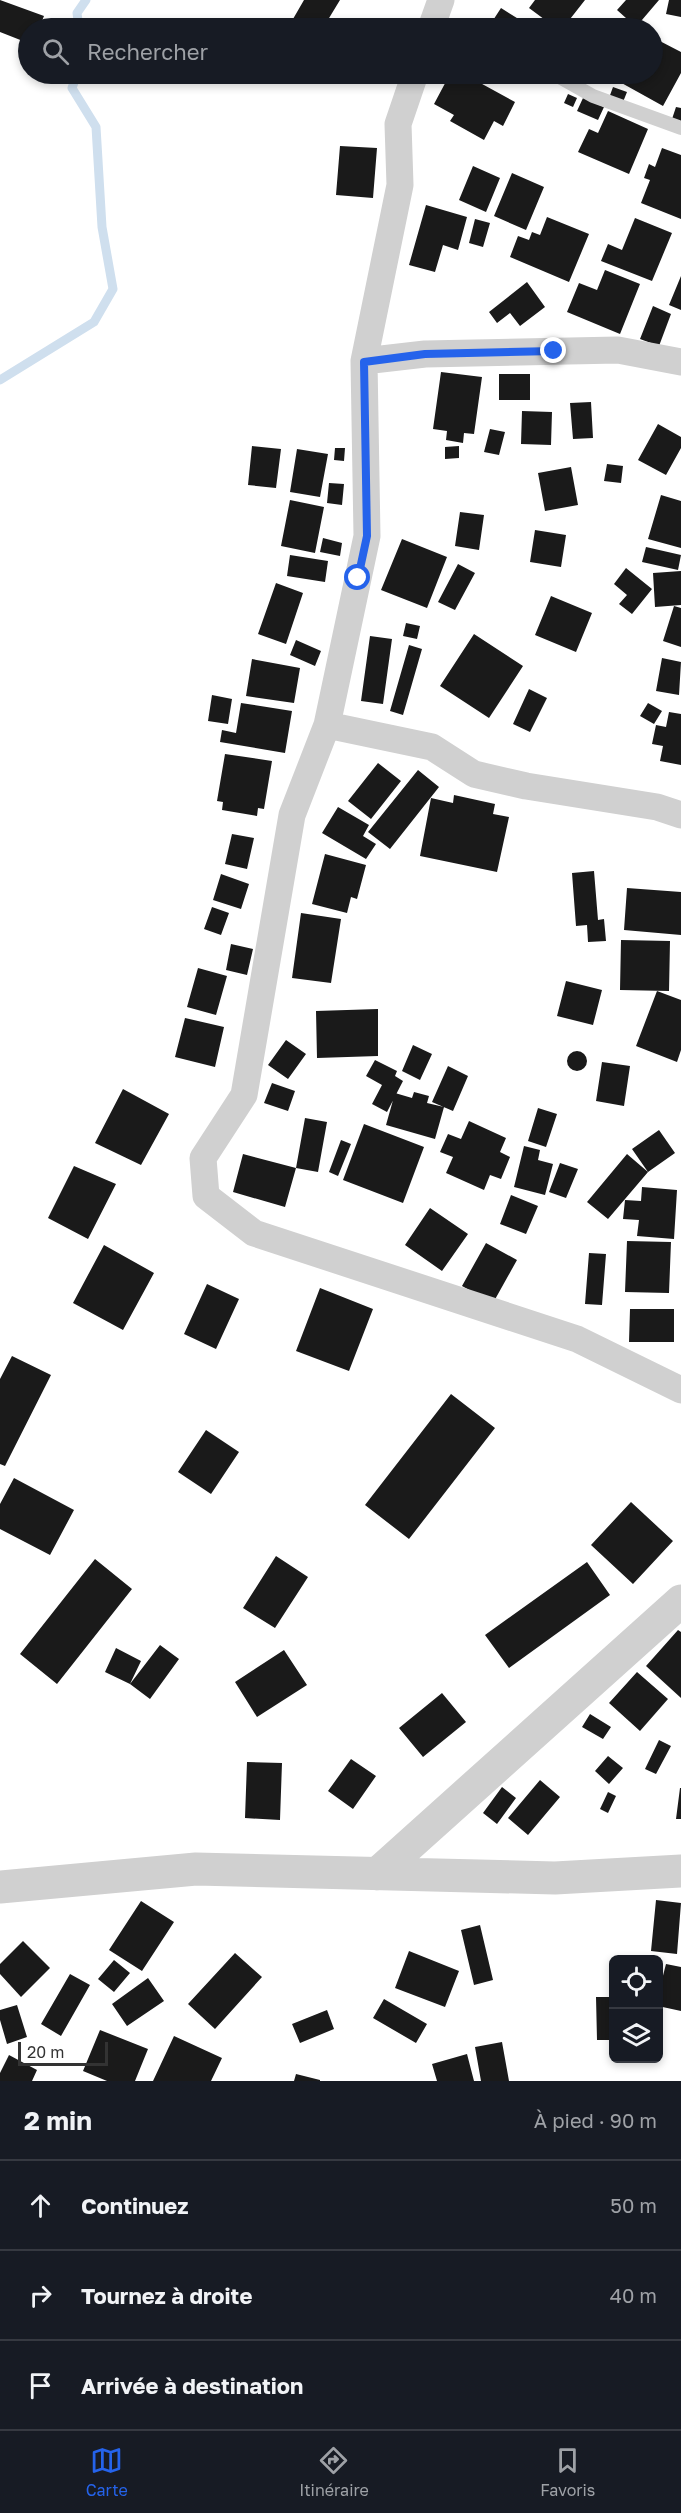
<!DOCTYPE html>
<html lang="fr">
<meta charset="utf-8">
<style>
body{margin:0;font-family:"Golos Text",sans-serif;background:#20242c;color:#f1f3f6}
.controls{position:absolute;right:18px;bottom:18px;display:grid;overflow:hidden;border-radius:9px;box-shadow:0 3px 9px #0003}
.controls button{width:54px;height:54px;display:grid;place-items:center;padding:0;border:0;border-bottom:2px solid #363941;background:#171b24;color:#f1f3f6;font:30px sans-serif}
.scale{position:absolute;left:18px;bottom:15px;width:90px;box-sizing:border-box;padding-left:6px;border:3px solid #333;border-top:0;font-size:16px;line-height:21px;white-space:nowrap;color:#333;-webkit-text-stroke:4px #fff;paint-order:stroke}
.stop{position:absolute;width:18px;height:18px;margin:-14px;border:4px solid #2563eb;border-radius:50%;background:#fff}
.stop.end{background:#2563eb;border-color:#fff;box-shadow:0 2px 6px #0008}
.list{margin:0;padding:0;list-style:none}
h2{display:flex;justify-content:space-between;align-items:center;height:78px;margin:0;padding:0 24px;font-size:26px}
h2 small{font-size:20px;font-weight:400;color:#9ea1a6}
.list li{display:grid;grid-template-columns:39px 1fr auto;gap:18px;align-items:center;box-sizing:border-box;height:90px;padding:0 24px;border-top:2px solid #363941}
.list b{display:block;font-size:22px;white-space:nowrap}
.list em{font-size:20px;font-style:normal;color:#9ea1a6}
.icon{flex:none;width:33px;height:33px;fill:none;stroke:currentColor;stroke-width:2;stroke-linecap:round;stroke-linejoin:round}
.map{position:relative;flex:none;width:681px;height:2081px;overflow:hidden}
.search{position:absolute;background:#171b24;box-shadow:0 3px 9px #0003;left:18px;right:18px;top:18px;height:66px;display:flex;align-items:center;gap:15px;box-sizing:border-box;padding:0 21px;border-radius:33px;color:#9ea1a6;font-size:22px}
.sheet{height:348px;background:#171b24}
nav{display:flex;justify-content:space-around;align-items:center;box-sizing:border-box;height:84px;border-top:2px solid #363941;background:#171b24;font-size:16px;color:#9ea1a6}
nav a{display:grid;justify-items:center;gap:3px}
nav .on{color:#2563eb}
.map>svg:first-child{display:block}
</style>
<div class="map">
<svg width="681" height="2081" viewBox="0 0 681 2081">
<rect width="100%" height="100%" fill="#fff"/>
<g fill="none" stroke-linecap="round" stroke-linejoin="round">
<path stroke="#cfdfee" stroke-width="9" d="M79 28 77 13 86 0
M0 380 94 322 113 289 102 227 96 127 72 88 77 74"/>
</g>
<path fill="#1a1a1a" d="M0 0 44 16 39 28H28V43L0 32Z
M304 0H340L323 28H310L293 19Z
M535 0H585L563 28H556L529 8Z
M626 0H659L636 27 617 10Z
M669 0H681V17L666 14Z
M501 8 533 28H488Z
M595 21 606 28H590Z
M652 37 681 52V73L663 106 618 81 622 74H652Z
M450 74 471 83 473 79 515 102 503 126 494 121 484 140 450 121 454 115 434 104Z
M503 74H519L514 81Z
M613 87 627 92 623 102 609 98Z
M568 94 577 98 573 107 564 103Z
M583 98 604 107 598 120 577 111Z
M676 107 681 108V124L671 122Z
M608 111 648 129 629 174 578 152 589 129 598 133Z
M340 146 377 148 373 198 336 195Z
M662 148 681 155V219L641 203 650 180 644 178 649 164 655 167Z
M473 166 500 178 486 212 459 200Z
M512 173 544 187 526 230 494 216Z
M426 205 467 217 458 250 443 245 435 272 409 265Z
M547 217 589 234 569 282 510 257 518 236 529 240 532 232 540 235Z
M635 218 672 233 652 281 601 261 608 244 622 250Z
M475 219 490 223 483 247 469 243Z
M605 270 640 284 620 334 567 312 579 283 597 290Z
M681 276V310L669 305Z
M527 282 545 307 520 326 510 313 497 323 489 312Z
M653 306 671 314 659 346 640 339Z
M441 372 482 377 474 434 464 433 463 443 446 440 447 431 433 429Z
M499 374H530V400H499Z
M591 402 593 438 573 439 570 403Z
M522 411 552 412 551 445 521 444Z
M658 424 681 437V448L666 475 638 460Z
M490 429 505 432 499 455 484 452Z
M252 446 281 449 276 488 248 485Z
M459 446V458L445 459V447Z
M335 448H345L344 461 334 460Z
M297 449 328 454 320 497 290 492Z
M607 464 623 466 621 483 604 481Z
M571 467 578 505 545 511 538 473Z
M329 483 344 484 342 505 327 503Z
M661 495 681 501V548L648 539Z
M290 500 324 507 315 553 281 546Z
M460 512 484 515 479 550 455 546Z
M535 530 566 535 561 567 530 562Z
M323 538 342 543 340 556 320 552Z
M402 539 447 557 427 608 381 590Z
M646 547 681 555 678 570 642 562Z
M290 555 328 561 325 582 287 576Z
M458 564 475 573 455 610 438 602Z
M626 568 652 589 632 614 619 604 627 595 614 584Z
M681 571V605L655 607 653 573Z
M276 583 303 593 286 644 258 634Z
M551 596 592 613 576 652 535 635Z
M674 606 681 608V647L663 641Z
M406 623 420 626 417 639 403 636Z
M474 634 523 666 489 718 440 686Z
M370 636 392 639 383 704 361 701Z
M296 640 321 651 315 666 290 655Z
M409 645 422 649 403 715 390 711Z
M662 658 681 662 679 695 656 691Z
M252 659 300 668 294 703 246 696Z
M529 689 547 698 530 732 513 724Z
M212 695 232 699 228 724 208 721Z
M241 703 292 711 285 753 220 742 222 730 236 733Z
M648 703 662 711 654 724 640 716Z
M669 712 681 714V765L660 761 663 746 652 744 656 725 666 727Z
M225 754 272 761 264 809 258 808 257 816 222 810 223 802 217 801Z
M378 763 401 781 371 819 348 801Z
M418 770 439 787 390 849 368 832Z
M454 795 495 804 493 814 509 817 497 872 420 856 431 798 453 803Z
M338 807 369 825 363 836 376 844 366 859 322 833Z
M232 834 254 838 247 869 225 864Z
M325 854 366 865 357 899 351 897 347 913 312 904Z
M594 871 598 920 604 919 606 941 588 942 587 925 576 926 572 873Z
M221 874 249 884 241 909 213 900Z
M627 888 681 892V935L624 930Z
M212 907 229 913 221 935 204 929Z
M301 913 341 919 331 983 292 978Z
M621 940 670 941 669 991 620 990Z
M231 944 253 949 247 975 226 970Z
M198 968 227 976 216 1015 187 1007Z
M566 981 602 990 593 1025 557 1016Z
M657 991 681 1000V1050L677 1062 636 1046Z
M378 1009V1056L317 1058 316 1011Z
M185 1018 224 1027 215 1067 175 1057Z
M286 1040 306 1054 288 1079 268 1065Z
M413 1045 432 1054 420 1080 402 1071Z
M567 1061a10 10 0 1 1 20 0a10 10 0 1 1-20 0Z
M375 1060 397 1071 395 1076 403 1081 387 1112 372 1104 382 1085 366 1076Z
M602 1062 630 1066 624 1106 596 1101Z
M448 1066 468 1076 453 1111 432 1102Z
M272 1083 295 1091 288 1111 264 1103Z
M123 1089 169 1114 141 1165 95 1143Z
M414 1092 429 1096 427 1103 444 1107 435 1139 386 1125 395 1093 412 1098Z
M538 1108 557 1114 546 1147 528 1141Z
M305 1118 327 1122 318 1172 296 1168Z
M469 1121 506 1138 500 1152 510 1157 501 1179 490 1175 484 1190 446 1173 453 1157 440 1152 448 1134 461 1139Z
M364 1124 424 1147 403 1203 343 1180Z
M659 1130 675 1153 648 1172 632 1149Z
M341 1140 351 1144 338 1176 329 1172Z
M524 1146 540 1150 538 1160 553 1164 545 1195 514 1187Z
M243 1154 296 1168 285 1207 233 1192Z
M627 1154 648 1172 608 1219 587 1202Z
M560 1163 578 1169 566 1198 549 1192Z
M74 1166 116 1184 88 1239 48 1218Z
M642 1187 677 1190 674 1239 637 1236 639 1220 623 1219 625 1200 641 1201Z
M511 1195 538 1206 526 1234 500 1224Z
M430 1208 468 1234 442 1271 405 1245Z
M627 1241 671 1242 669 1293 625 1292Z
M486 1243 517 1260 493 1303 462 1286Z
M104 1245 154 1273 123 1330 73 1303Z
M589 1253 606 1254 602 1305 585 1304Z
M207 1284 239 1299 216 1349 184 1334Z
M320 1288 373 1309 349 1371 296 1351Z
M630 1309H674V1342H629Z
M12 1356 51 1375 5 1466 0 1464V1379Z
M451 1394 495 1428 409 1539 365 1505Z
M206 1430 239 1452 211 1494 178 1472Z
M14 1478 74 1510 50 1555 0 1529V1504Z
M631 1502 673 1541 633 1584 591 1545Z
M276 1556 308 1577 275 1628 243 1608Z
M95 1559 132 1589 57 1684 20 1654Z
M587 1562 610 1595 509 1668 485 1635Z
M678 1630 681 1632V1698L646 1666Z
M160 1645 179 1659 150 1699 130 1684Z
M116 1648 141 1661 130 1684 105 1672Z
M284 1650 307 1685 257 1717 235 1682Z
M637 1672 668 1699 640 1731 609 1703Z
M442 1693 466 1722 423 1757 399 1728Z
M590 1714 611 1727 603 1739 582 1727Z
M659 1740 671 1746 656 1774 645 1769Z
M608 1756 623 1768 609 1784 595 1771Z
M351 1759 376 1776 353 1809 328 1791Z
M247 1762 282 1763 280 1820 245 1818Z
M540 1780 560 1797 528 1835 508 1818Z
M502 1787 516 1798 497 1824 483 1813Z
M680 1788H681V1819H676Z
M608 1792 616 1796 608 1813 600 1809Z
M656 1900 681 1903 677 1954 651 1951Z
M141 1901 174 1922 142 1971 109 1950Z
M480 1925 493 1980 474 1985 461 1930Z
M23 1941 50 1968 21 1997 0 1974V1964Z
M409 1951 459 1971 445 2007 395 1988Z
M235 1953 262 1977 215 2029 188 2004Z
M114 1960 130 1973 114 1992 98 1979Z
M666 1964 681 1967V2011L658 2006V1995Z
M70 1974 90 1985 61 2036 41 2024Z
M148 1978 164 2001 127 2026 112 2004Z
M596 1997H614V2040H597Z
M384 1999 427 2024 416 2043 373 2018Z
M17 2005 27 2037 7 2044 0 2020V2010Z
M327 2010 334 2029 300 2043 292 2024Z
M100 2030 148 2049 135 2081H107L83 2071Z
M174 2036 222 2058 211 2081H153Z
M502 2042 509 2081H481L475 2047Z
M467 2054 474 2081H437L432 2064Z
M9 2055 37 2070 32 2081H0V2073Z
M296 2074 320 2080V2081H294Z"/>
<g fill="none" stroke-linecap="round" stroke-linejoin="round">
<path stroke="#d0d0d0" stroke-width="14" d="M554 74 593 96 681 128"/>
<path stroke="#d0d0d0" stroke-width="27" d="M431 28 441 0
M415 74 398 124 400 185 364 361 367 536 327 725 292 815 244 1095 203 1158 206 1196 254 1233 577 1339 681 1390
M364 361 425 354 618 350 681 362
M327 725 432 747 474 774 526 786 657 807 681 815"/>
<path stroke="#d0d0d0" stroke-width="33" d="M377 1874 681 1601
M0 1887 196 1869 555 1878 681 1871"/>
</g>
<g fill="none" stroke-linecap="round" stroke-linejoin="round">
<path stroke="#2563eb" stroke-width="8" d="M358 578 367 536 364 362 425 354 554 351"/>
</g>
</svg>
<div class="controls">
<button><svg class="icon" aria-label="locate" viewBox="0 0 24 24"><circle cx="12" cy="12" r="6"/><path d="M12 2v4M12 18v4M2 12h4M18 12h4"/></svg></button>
<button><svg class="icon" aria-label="layers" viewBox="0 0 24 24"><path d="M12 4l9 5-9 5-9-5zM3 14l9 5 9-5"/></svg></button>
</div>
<div class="scale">20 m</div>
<div class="stop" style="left:358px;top:578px"></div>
<div class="stop end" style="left:554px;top:351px"></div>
<div class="search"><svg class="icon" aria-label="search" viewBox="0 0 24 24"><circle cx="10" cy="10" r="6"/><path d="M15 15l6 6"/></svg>Rechercher</div>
</div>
<section class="sheet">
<h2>2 min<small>À pied · 90 m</small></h2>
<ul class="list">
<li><svg class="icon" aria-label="ahead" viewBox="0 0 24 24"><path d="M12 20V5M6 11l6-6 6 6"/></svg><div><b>Continuez</b></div><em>50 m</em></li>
<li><svg class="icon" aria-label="right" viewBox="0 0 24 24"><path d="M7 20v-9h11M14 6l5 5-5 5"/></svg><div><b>Tournez à droite</b></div><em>40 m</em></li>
<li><svg class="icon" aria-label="arrive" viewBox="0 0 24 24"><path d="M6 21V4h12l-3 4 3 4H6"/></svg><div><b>Arrivée à destination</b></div></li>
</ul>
</section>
<nav>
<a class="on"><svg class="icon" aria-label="map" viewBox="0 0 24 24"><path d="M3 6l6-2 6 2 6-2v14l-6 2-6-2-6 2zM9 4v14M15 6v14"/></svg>Carte</a>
<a><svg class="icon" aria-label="directions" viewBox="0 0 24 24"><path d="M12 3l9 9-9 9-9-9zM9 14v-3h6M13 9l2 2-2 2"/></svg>Itinéraire</a>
<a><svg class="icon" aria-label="saved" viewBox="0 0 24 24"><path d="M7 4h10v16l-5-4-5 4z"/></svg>Favoris</a>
</nav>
